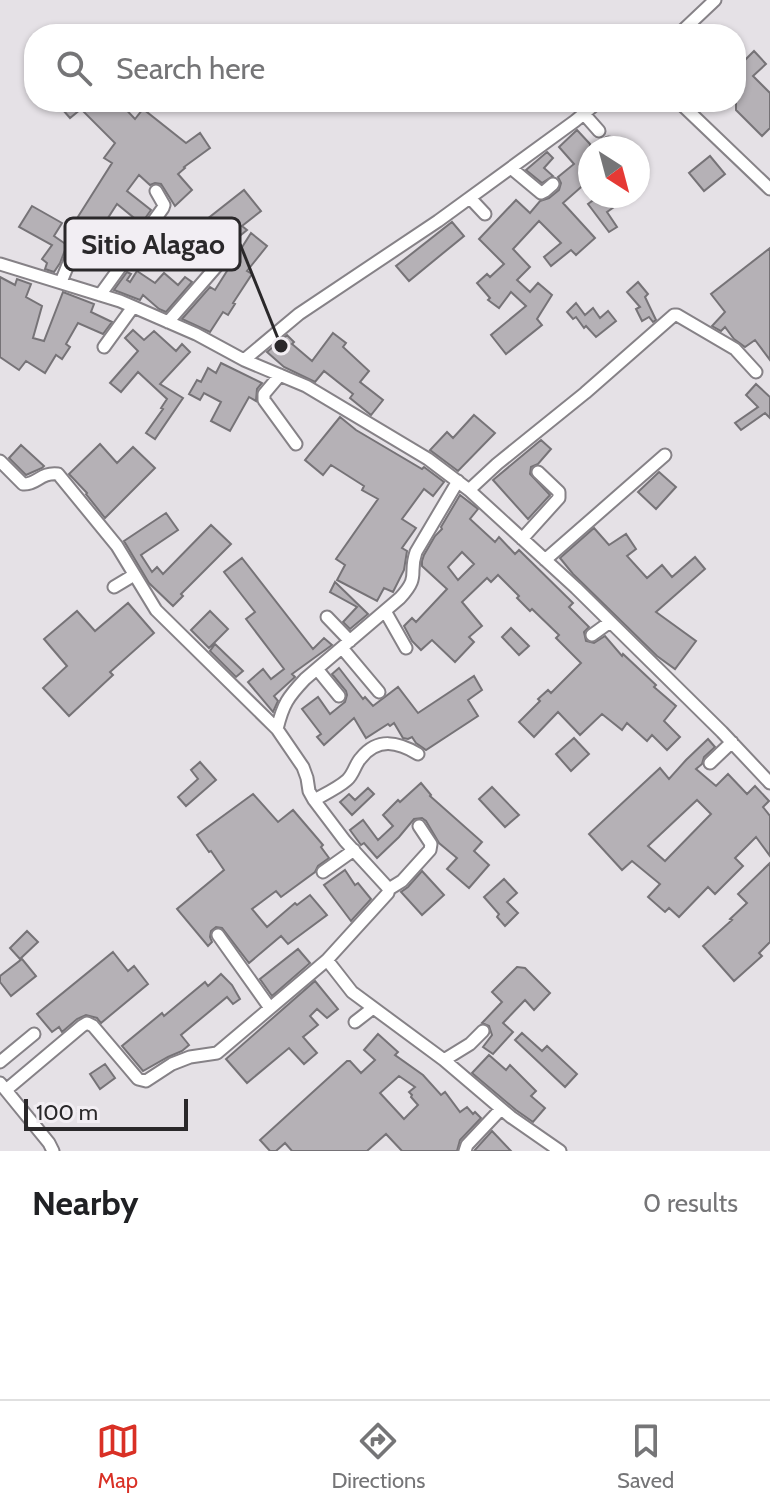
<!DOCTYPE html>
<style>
body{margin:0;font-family:Cabin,sans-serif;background:#f2f2f2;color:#202124}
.compass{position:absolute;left:578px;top:136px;width:72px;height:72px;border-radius:50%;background:#fff;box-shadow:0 2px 6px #0004;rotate:144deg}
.scale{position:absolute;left:24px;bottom:20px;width:164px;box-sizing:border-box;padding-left:8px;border:4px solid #2a282a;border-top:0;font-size:22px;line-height:28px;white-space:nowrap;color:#2a282a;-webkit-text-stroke:6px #f2eef3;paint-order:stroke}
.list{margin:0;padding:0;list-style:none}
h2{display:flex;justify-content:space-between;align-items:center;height:104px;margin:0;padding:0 32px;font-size:34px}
h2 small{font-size:26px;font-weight:400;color:#757577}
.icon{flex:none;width:44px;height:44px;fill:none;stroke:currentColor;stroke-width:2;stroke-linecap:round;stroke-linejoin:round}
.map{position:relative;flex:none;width:770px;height:1151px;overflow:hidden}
.search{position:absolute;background:#fff;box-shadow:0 2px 6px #0004;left:24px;right:24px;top:24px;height:88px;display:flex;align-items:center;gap:20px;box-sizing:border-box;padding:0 28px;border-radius:32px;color:#757577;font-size:30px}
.sheet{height:248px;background:#fff}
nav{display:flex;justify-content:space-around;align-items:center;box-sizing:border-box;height:112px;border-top:2px solid #e0e0e0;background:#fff;font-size:22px;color:#757577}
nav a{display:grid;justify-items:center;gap:4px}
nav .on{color:#d93025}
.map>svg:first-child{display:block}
</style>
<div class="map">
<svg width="770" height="1151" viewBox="0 0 770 1151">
<rect width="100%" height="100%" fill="#e5e1e6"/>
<path fill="#b5b1b6" stroke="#767377" stroke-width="2" fill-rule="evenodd" d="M754 51 766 64 753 76 770 93V128L762 136 736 110V59L741 64Z
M56 102H119L135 119 143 109 186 143 200 133 210 148 184 167 185 168 178 174 192 190 175 206 161 184 155 183 150 185 139 175 127 191 151 210 129 241 126 239 139 222 117 204 106 221 126 236 114 253 97 240 99 238 90 233 91 228 89 222 83 220 76 224 74 223 112 163 104 158 115 143 81 109 70 118Z
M577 130 590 144V167L582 174 588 181 563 203 595 238 576 255 571 250 551 266 544 257 561 243 539 221 513 249 530 267 517 280 530 292 538 283 552 295 537 319 542 325 506 354 491 335 526 306 511 292 499 308 488 300 490 298 477 283 487 274 490 277 504 264 479 239 516 200 530 213 540 201 549 198 559 190 561 183 558 177 574 164 559 147Z
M547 152 553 158 544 168 553 176 542 183 526 170Z
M710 156 725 174 704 191 689 173Z
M244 190 261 211 242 226 247 230 231 243 224 245 204 268 195 258 197 256 183 246 197 227Z
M599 196H605L614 207 607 212 617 227 609 232 588 204Z
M32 206 62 223 54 236 67 245 60 263 54 272 45 269 47 263 42 259 52 245 19 227Z
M452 222 464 236 409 281 396 266Z
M251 233 267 246 247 271 252 274 233 303 235 304 228 315 223 312 210 332 182 319 210 287 215 290Z
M770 248V360L755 340 745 347 734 339 725 327 721 331 712 326 725 312 711 294Z
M137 271 155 283 164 273 178 285 185 277 192 282 166 312 159 309 143 295 140 300 114 290 127 272 131 274 127 280 130 282Z
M0 277 15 285 17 279 31 284 26 297 42 306 33 338 44 341 63 292 94 304 91 312 112 322 103 334 78 323 66 344 70 347 62 359 56 355 45 373 26 361 19 370 0 357Z
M638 282 648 294 645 297 656 320 653 322 649 317 642 321 636 309 640 307 627 292Z
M576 303 585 315 593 308 600 318 608 311 616 321 596 337 586 326 584 328 576 317 573 319 567 312Z
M133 330 144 340 154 331 176 351 182 344 190 352 160 384 183 398 155 439 146 433 163 409 161 408 167 399 138 372 121 392 110 383 138 351 125 338Z
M333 333 346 343 343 347 369 371 360 382 383 400 371 415 350 398 353 394 324 371 315 382 284 367 267 352 287 335 294 342 292 344 312 361Z
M221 363 262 383 257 389 256 401 249 397 230 431 211 421 221 402 204 393 200 400 189 394 197 380 201 382 208 368 216 373Z
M756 384 770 397V418L765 413 741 430 735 423 758 407 746 395Z
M474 415 495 433 458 471 430 450 447 432 453 438Z
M340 417 356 430 422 469 424 467 444 482 433 496 424 489 402 519 416 528 402 548 407 551 404 570 393 592 384 588 377 601 337 580 345 565 336 559 378 499 362 490 364 486 331 465 323 475 305 460Z
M541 440 551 449 538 464 531 467 530 474 550 495 528 519 493 480Z
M100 444 117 463 133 447 155 468 105 518 86 494 87 493 69 474Z
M21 445 44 466 42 468 26 475 9 458Z
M659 472 676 487 656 509 638 492Z
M460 495 478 509 470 519 495 542 499 537 515 554 519 550 573 603 569 607 589 627 584 632 586 641 594 643 605 636 622 656 623 654 656 685 654 687 676 706 664 721 680 737 667 750 652 735 647 741 627 723 622 730 602 714 580 735 558 712 534 737 519 722 540 701 538 699 548 690 551 693 581 663 556 638 559 635 532 609 530 611 517 598 519 596 498 575 491 582 487 578 462 602 482 626 469 637 474 642 455 662 432 640 421 650 412 641 404 626 412 618 416 622 447 589 422 566V561L424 555 435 536 442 529 441 527ZM462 552 474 564 458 580 448 567Z
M166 513 178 530 141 555 152 572 157 567 163 574 211 525 231 544 181 594 183 596 173 606 149 583 124 541Z
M594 528 609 545 626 534 636 549 627 556 647 578 662 565 672 577 695 557 705 569 656 612 696 641 675 669 657 656 573 574 560 558Z
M242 558 313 649 324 638 332 645 292 674 295 677 274 696 278 701 273 712 248 682 263 669 271 679 284 669 246 619 255 612 224 572Z
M335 582 368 614 350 629 343 622 357 607 330 592Z
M128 603 154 633 110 672 113 675 69 716 43 688 67 666 44 639 77 611 95 631Z
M210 611 228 629 209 648 191 630Z
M511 628 529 646 519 655 502 637Z
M215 644 243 671 236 677 210 651Z
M339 668 363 699 365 697 373 706 398 687 418 713 474 676 482 690 468 700 478 716 426 750 416 743 412 737 408 739 403 738 394 723 390 726 388 724 366 738 354 718 324 745 317 737 321 734 302 709 318 697 330 714 345 702 347 695 346 691 332 674Z
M574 738 589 754 571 771 556 754Z
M708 739 715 747 704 757 702 764 696 769 716 786 728 774 747 794 755 786 769 801 763 807 770 816V856L756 837 735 858 743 866 715 894 708 887 679 917 669 908 665 912 648 897 660 884 632 861 622 870 589 834 660 768 669 779 686 760ZM697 800 711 814 665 861 648 846Z
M200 762 216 780 186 806 178 797 198 779 191 770Z
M421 783 431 795 430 796 482 842 474 851 489 865 469 888 447 869 457 858 439 843 426 821 422 818 414 819 399 837 377 858 364 843 361 845 350 830 363 820 378 840 393 826 383 815 398 800 400 802Z
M492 787 519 815 505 827 479 799Z
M368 788 374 794 352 815 340 802 349 794 355 800Z
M253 794 278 822 293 810 323 845 321 847 329 858 318 866 315 872 281 897 276 891 252 909 267 927 295 903 297 905 310 895 327 915 288 944 281 936 249 963 222 928 216 927 211 931 210 937 212 942 208 946 177 909 224 870 211 851 209 852 197 835Z
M770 863V942L759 953 762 956 734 981 703 946 732 920 730 919 747 903 738 894Z
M345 870 355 885 358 883 371 899 351 921 324 885Z
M422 871 444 895 422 915 401 892 408 887Z
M504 879 517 893 507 902 518 913 505 926 497 917 499 914 484 897Z
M27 931 38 942 20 959 10 948Z
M298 949 310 963 272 996 260 979Z
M113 952 128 971 134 966 148 984 101 1023 97 1018 86 1015 77 1019 62 1032 59 1027 52 1032 37 1014Z
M22 959 36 976 11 996 0 982V976Z
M517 967 525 968 550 993 534 1010 525 1000 503 1023 513 1032 493 1054 483 1047 492 1035 489 1026 482 1023 502 1002 492 992Z
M221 974 232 985 240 999 233 1004 227 997 181 1035 189 1045 182 1051 168 1057 143 1071 122 1046 162 1013 164 1016 205 982 208 986Z
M315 981 338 1009 327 1018 317 1009 310 1016 318 1025 303 1037 317 1053 304 1064 289 1048 247 1083 226 1059Z
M522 1033 542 1051 547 1046 577 1074 565 1087 515 1040Z
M378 1034 398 1052 395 1055 423 1075 441 1095 445 1092 460 1112 467 1107 473 1114 475 1112 481 1118 460 1140 457 1151H402L386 1134 367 1151H292L285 1143 276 1151H270L260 1140 347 1061H350L361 1073 375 1060 364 1050ZM399 1076 415 1087 409 1092 412 1095 411 1097 418 1105 404 1119 380 1093Z
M489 1055 506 1070 510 1065 536 1091 531 1096 545 1108 533 1122 516 1110 472 1073Z
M105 1064 115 1078 100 1089 90 1074Z
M492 1131 511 1151H474Z"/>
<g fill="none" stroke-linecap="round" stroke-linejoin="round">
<g stroke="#868287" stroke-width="15">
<path id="minor" d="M679 34 715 0
M679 102 770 189
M584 114 599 131
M609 143 615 148
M511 168 541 193 545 191 553 184
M470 198 485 214
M0 264 120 301 196 334 244 360 306 386 428 459 469 490 576 588 722 732 770 783
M61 282 83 228
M100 295 163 208 164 205 156 191
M168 322 230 251
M104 347 133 307
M244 360 299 314 438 221 575 121 598 102
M280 375 264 394V400L296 444
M0 461 23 484C37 485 40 472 58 474L117 546 156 610 277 729 303 767 307 778 309 791 314 800 345 841 389 889 388 893 327 960 217 1053 190 1057 172 1064 146 1081 138 1079 93 1026 87 1023 82 1026 6 1090
M469 490 497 464 585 393 674 315H677L735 349 756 372
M522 539 559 498V492L538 472
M545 560 665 455
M114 587 134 575
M385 611 406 648
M327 617 350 641
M592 635 610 622
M342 648 379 692
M317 669 339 696
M277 729C283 704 288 697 305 679L400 598C421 575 408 575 416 552L458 481
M710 763 732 742
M314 800C325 794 338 788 347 780 354 774 355 764 361 758 378 737 398 742 418 754
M323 872 354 850
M389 889 402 881 430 850 431 844 419 826
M218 935 270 1008
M327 960 352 992 444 1060 511 1117 560 1151
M355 1022 373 1008
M444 1060 470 1044 483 1031
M0 1062 34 1034
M0 1083 49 1143 53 1151
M465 1151 467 1145 501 1109"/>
</g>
<use href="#minor" stroke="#fff" stroke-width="11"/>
</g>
<path fill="none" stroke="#2a282a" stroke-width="3" d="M281 346L240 244"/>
<circle fill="#2a282a" stroke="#f2eef3" stroke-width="3" cx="281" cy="346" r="8"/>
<rect fill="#f2eef3" stroke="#2a282a" stroke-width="3" x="65" y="218" width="175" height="52" rx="8"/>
<g font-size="28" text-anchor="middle" font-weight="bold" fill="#2a282a">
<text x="153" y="254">Sitio Alagao</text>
</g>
</svg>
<svg class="compass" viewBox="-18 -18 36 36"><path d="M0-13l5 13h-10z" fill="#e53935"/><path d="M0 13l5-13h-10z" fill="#757577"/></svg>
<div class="scale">100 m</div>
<div class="search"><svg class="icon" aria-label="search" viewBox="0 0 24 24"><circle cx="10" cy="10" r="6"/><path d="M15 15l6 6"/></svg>Search here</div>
</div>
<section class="sheet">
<h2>Nearby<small>0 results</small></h2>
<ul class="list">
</ul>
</section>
<nav>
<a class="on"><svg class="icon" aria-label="map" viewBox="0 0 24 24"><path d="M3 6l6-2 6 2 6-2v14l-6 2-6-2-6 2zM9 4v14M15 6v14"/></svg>Map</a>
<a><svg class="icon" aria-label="directions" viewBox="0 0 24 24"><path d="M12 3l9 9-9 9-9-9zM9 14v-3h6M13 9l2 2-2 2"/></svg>Directions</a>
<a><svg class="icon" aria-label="saved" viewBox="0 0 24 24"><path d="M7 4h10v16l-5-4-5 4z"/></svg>Saved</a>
</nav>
